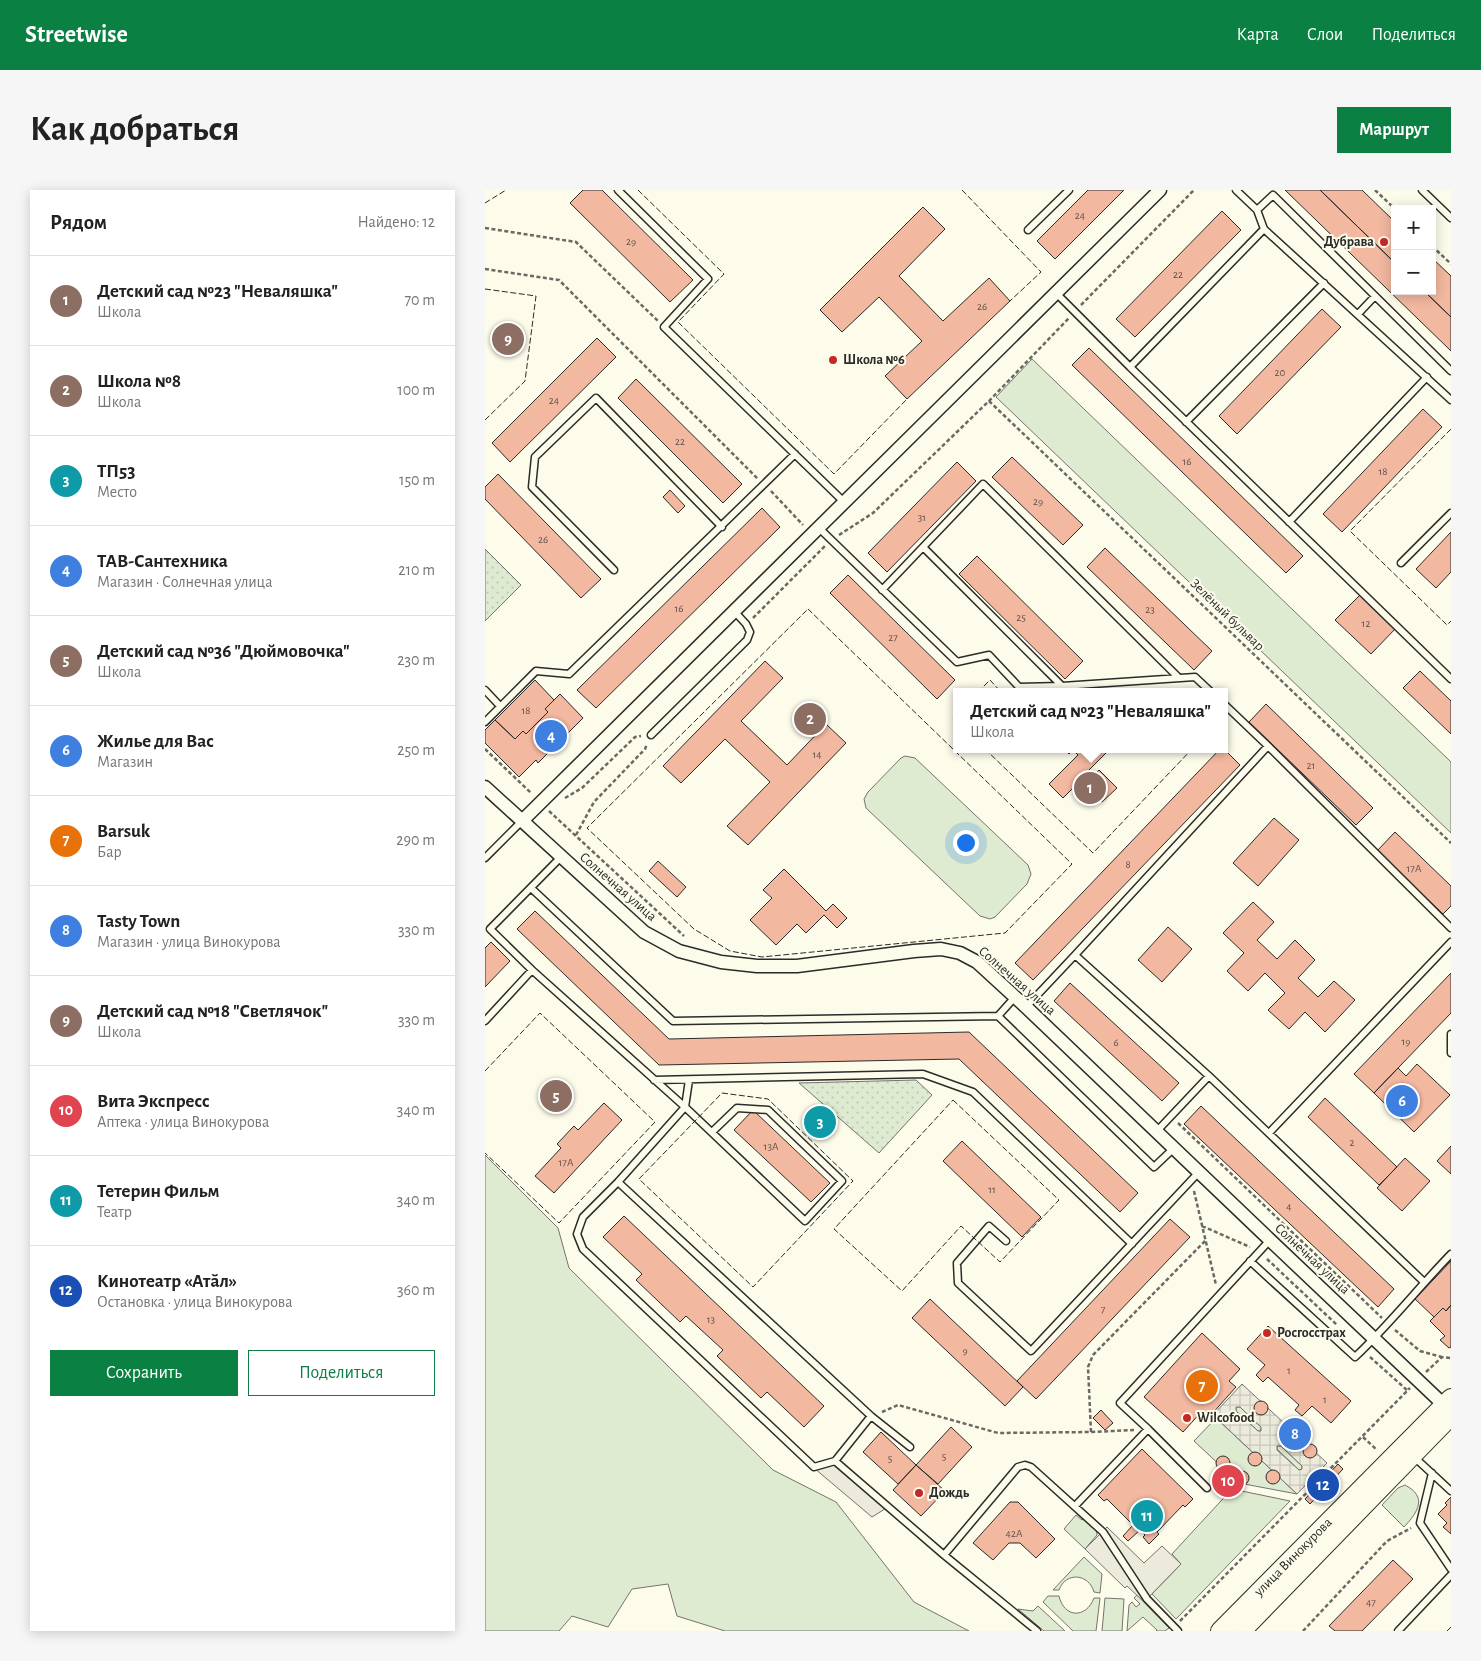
<!DOCTYPE html>
<html lang="ru">
<meta charset="utf-8">
<style>
body{margin:0;font-family:"Alegreya Sans",sans-serif;background:#f6f6f6;color:#222}
.controls{position:absolute;right:15px;top:15px;display:grid;overflow:hidden;border-radius:0px;box-shadow:0 2px 12px #0003}
.controls button{width:45px;height:45px;display:grid;place-items:center;padding:0;border:0;border-bottom:1px solid #e0e0e0;background:#fff;color:#222;font:25px sans-serif}
.you{position:absolute;left:480px;top:652px;width:18px;height:18px;margin:-12px;border:4px solid #fff;border-radius:50%;background:#1a73e8;box-shadow:0 0 0 8px #1a73e833}
.badge{display:grid;place-items:center;width:32px;height:32px;border-radius:50%;background:#0b8043;color:#fff;font-size:16px;font-weight:700}
.pin{position:absolute;translate:-50% -50%;border:2px solid #fff;box-shadow:0 1px 5px #0006}
.popup{position:absolute;left:468px;top:498px;width:275px;height:65px;box-sizing:border-box;display:grid;place-content:center;border-radius:0px;background:#fff;filter:drop-shadow(0 1px 4px #0005);font-size:16px;white-space:nowrap;color:#767676}
.popup b{font-size:19px;color:#222}
.popup::after{content:'';position:absolute;left:50%;top:100%;margin-left:-10px;border:10px solid transparent;border-top-color:#fff}
.list{margin:0;padding:0;list-style:none}
h2{display:flex;justify-content:space-between;align-items:center;height:65px;margin:0;padding:0 20px;font-size:21px}
h2 small{font-size:16px;font-weight:400;color:#767676}
.list li{display:grid;grid-template-columns:32px 1fr auto;gap:15px;align-items:center;box-sizing:border-box;height:90px;padding:0 20px;border-top:1px solid #e0e0e0}
.list b{display:block;font-size:19px;white-space:nowrap}
.list p{margin:0;font-size:16px;white-space:nowrap;color:#767676}
.list em{font-size:16px;font-style:normal;color:#767676}
.actions{display:flex;gap:10px;padding:15px 20px}
.actions a{flex:1;padding:11px 0;border:1px solid #0b8043;border-radius:0px;text-align:center;font-size:18px;color:#0b8043}
.actions .main{background:#0b8043;color:#fff}
.map{position:relative;flex:none;width:966px;height:1441px;overflow:hidden;border-radius:0px}
header{display:flex;align-items:center;gap:30px;box-sizing:border-box;height:70px;padding:0 25px;background:#0b8043;color:#fff}
header strong{font-size:24px}
nav{display:flex;gap:28px;margin-inline-start:auto;font-size:18px}
.intro{display:flex;align-items:center;justify-content:space-between;box-sizing:border-box;height:120px;padding:0 30px}
h1{margin:0;font-size:35px}
.button{padding:12px 22px;border-radius:0px;background:#0b8043;color:#fff;font-size:18px;font-weight:700}
main{display:flex;gap:30px;padding:0 30px}
aside{flex:1;background:#fff;border-radius:0px;box-shadow:0 2px 12px #0003}
.map>svg:first-child{display:block}
</style>
<header>
<strong>Streetwise</strong>
<nav><a>Карта</a><a>Слои</a><a>Поделиться</a></nav>
</header>
<div class="intro"><h1>Как добраться</h1><a class="button">Маршрут</a></div>
<main>
<aside>
<h2>Рядом<small>Найдено: 12</small></h2>
<ul class="list">
<li><span class="badge" style="background:#8d6e63">1</span><div><b>Детский сад №23 &quot;Неваляшка&quot;</b><p>Школа</p></div><em>70 m</em></li>
<li><span class="badge" style="background:#8d6e63">2</span><div><b>Школа №8</b><p>Школа</p></div><em>100 m</em></li>
<li><span class="badge" style="background:#0f9aa8">3</span><div><b>ТП53</b><p>Место</p></div><em>150 m</em></li>
<li><span class="badge" style="background:#3f7fe0">4</span><div><b>ТАВ-Сантехника</b><p>Магазин · Солнечная улица</p></div><em>210 m</em></li>
<li><span class="badge" style="background:#8d6e63">5</span><div><b>Детский сад №36 &quot;Дюймовочка&quot;</b><p>Школа</p></div><em>230 m</em></li>
<li><span class="badge" style="background:#3f7fe0">6</span><div><b>Жилье для Вас</b><p>Магазин</p></div><em>250 m</em></li>
<li><span class="badge" style="background:#e8710a">7</span><div><b>Barsuk</b><p>Бар</p></div><em>290 m</em></li>
<li><span class="badge" style="background:#3f7fe0">8</span><div><b>Tasty Town</b><p>Магазин · улица Винокурова</p></div><em>330 m</em></li>
<li><span class="badge" style="background:#8d6e63">9</span><div><b>Детский сад №18 &quot;Светлячок&quot;</b><p>Школа</p></div><em>330 m</em></li>
<li><span class="badge" style="background:#e0444e">10</span><div><b>Вита Экспресс</b><p>Аптека · улица Винокурова</p></div><em>340 m</em></li>
<li><span class="badge" style="background:#0f9aa8">11</span><div><b>Тетерин Фильм</b><p>Театр</p></div><em>340 m</em></li>
<li><span class="badge" style="background:#1a4fb4">12</span><div><b>Кинотеатр «Атӑл»</b><p>Остановка · улица Винокурова</p></div><em>360 m</em></li>
</ul>
<div class="actions"><a class="main">Сохранить</a><a>Поделиться</a></div>
</aside>
<div class="map">
<svg width="966" height="1441" viewBox="0 0 966 1441">
<defs>
<pattern id="park-dots" width="8" height="8" patternUnits="userSpaceOnUse" patternTransform="scale(1.25)"><rect width="8" height="8" fill="#deebd1"/><path d="M2 2h.1M6 6h.1" fill="none" stroke="#bfcab4" stroke-width="1.8" stroke-linecap="round"/></pattern>
<pattern id="plaza-grid" width="8" height="8" patternUnits="userSpaceOnUse" patternTransform="scale(1.25)"><rect width="8" height="8" fill="#eceadb"/><path d="M0 4h8M4 0v8" fill="none" stroke="#cbc9bc"/></pattern>
</defs>
<rect width="100%" height="100%" fill="#fdfbea"/>
<path fill="#deebd1" stroke="#74746e" d="M547 169 966 572V643L511 207Z
M420 566 430 568 543 675 546 684 542 694 510 727 505 729 495 726 381 618 379 609 383 602 416 568Z
M0 965 73 1038 84 1078 288 1280 351 1312 429 1412 484 1441H240L192 1426 183 1394 147 1399 123 1437 87 1426 74 1441H0Z
M751 1217H755L776 1237V1241H773L751 1221Z
M731 1228 812 1304 754 1293 709 1251Z
M792 1256H796L817 1276V1279L814 1280 792 1259Z
M920 1295C943 1307 933 1322 919 1337L897 1315 913 1298Z
M747 1299 805 1311 691 1429 667 1404 696 1374 687 1364Z
M591 1325 597 1330 600 1327 611 1338 612 1345 600 1359 579 1339Z
M599 1367 617 1384 615 1403 609 1402C604 1384 581 1381 574 1400H568Z
M652 1405 684 1438 680 1441H671L672 1440 658 1427 642 1441 644 1415 647 1412 651 1417 655 1414 649 1408Z
M563 1406H574C579 1428 601 1429 609 1408H615L611 1441H588L558 1412Z
M620 1408 639 1409 637 1441H617Z
M553 1416 580 1441H559L533 1419 548 1421Z"/>
<path fill="url(#park-dots)" stroke="#74746e" d="M0 359 36 395 0 431Z
M431 890 447 905 394 963 314 893Z"/>
<path fill="#eceadb" stroke="#74746e" d="M350 1271 403 1317 387 1327 329 1278Z
M622 1337 659 1373 677 1356 696 1374 659 1412 642 1396 640 1398 600 1359Z"/>
<path fill="url(#plaza-grid)" stroke="#74746e" fill-rule="evenodd" d="M757 1194 842 1273 812 1304 728 1225ZM751 1217H755L776 1237V1241H773L751 1221ZM792 1256H796L817 1276V1279L814 1280 792 1260Z"/>
<path fill="#f2b8a0" stroke="#2b2b2b" d="M98 0H117L208 90 185 112 85 13Z
M603 0H639L570 69 552 51Z
M800 0H835L910 73V101H939L966 127V161Z
M835 0H877L910 32V73Z
M438 17 460 39 414 86 458 131 504 88 525 111 422 209 400 186 437 151 394 107 357 142 335 120Z
M737 21 756 40 650 147 631 129Z
M947 68 966 86V127L939 101H947Z
M837 119 856 137 752 244 734 226Z
M112 148 131 167 25 272 7 253Z
M604 158 818 366 801 383 587 175Z
M151 189 257 294 238 313 133 208Z
M938 219 957 237 857 342 838 324Z
M527 267 598 335 578 355 507 287Z
M472 272 491 291 402 382 383 363Z
M13 284 116 389 96 408 0 309V297Z
M185 300 200 316 193 323 178 307Z
M277 318 295 337 111 518 92 500Z
M966 342V382L951 398 931 379Z
M620 358 727 461 709 480 602 377Z
M492 366 598 471 580 489 474 384Z
M363 385 470 490 452 509 345 403Z
M877 403 912 437 886 464 850 430Z
M280 471 298 488 256 531 302 575 341 534 361 553 263 655 242 636 285 592 240 549 196 593 178 576Z
M935 481 966 511V544L918 498Z
M50 490 69 510 60 519 63 522 41 544 38 541 30 549 10 530Z
M75 504 98 528 53 573 51 570 34 587 0 553V540L10 530 30 549 38 541 41 544 63 522 60 519Z
M781 514 888 618 871 635 764 532Z
M580 559H625L603 581 608 586 614 580 632 598 617 612 595 591 578 608 564 594 593 565 588 560 584 564Z
M735 559H739L755 575 548 790 530 773Z
M789 628 814 650 773 696 748 673Z
M910 642 966 696V716L958 724 892 661Z
M173 671 201 697 192 707 164 681Z
M299 679 341 721 348 714 362 728 352 738 339 725 321 743 312 734 291 755 265 730 287 708 278 700Z
M768 712 789 732 772 750 792 769 810 750 830 770 813 788 833 807 849 791 870 810 840 842 820 822 804 839 783 820 800 803 780 783 763 801 742 781 759 763 738 743Z
M50 721 184 849 484 842 653 1003 635 1022 474 869 174 875 32 739Z
M683 737 707 759 677 792 653 770Z
M6 752 25 771 0 797V758Z
M966 783V823L889 903 869 884Z
M585 793 694 893 677 911 569 811Z
M932 874 965 905 929 942 889 903 913 878 921 886Z
M840 908 912 977 894 995 823 927Z
M119 913 137 930 69 1003 50 986 76 958 72 954 89 936 93 940Z
M716 916 909 1099 893 1117 699 934Z
M268 920 345 993 326 1012 249 940Z
M332 921 346 935 338 943 324 930Z
M477 951 556 1027 537 1047 458 971Z
M966 956V984L952 971Z
M920 968 945 991 917 1021 892 998Z
M139 1026 339 1216 319 1237 282 1202 276 1208 232 1166 238 1160 201 1126 195 1132 151 1090 157 1084 118 1047Z
M685 1029 705 1047 551 1209 532 1191Z
M966 1071V1115L961 1121 958 1118 949 1127 930 1109Z
M445 1109 538 1197 520 1216 427 1128Z
M966 1115V1157L964 1158 955 1150 960 1146 945 1131 958 1118 961 1121Z
M783 1136 866 1211 846 1233 827 1216 817 1226 810 1220 814 1215 783 1187 778 1192 771 1185 780 1175 762 1159Z
M717 1143 755 1179 744 1191 751 1197 725 1226 718 1220 698 1242 659 1207Z
M769 1218a7 7 0 1 1 14 0a7 7 0 1 1-14 0Z
M616 1220 628 1233 620 1240 608 1228Z
M800 1243a7 7 0 1 1 14 0a7 7 0 1 1-14 0Z
M466 1237 487 1257 453 1294 431 1275Z
M396 1242 431 1275 413 1294 378 1262Z
M818 1261a7 7 0 1 1 14 0a7 7 0 1 1-14 0Z
M657 1259 708 1309 700 1317 698 1315 672 1342 674 1344 664 1354 658 1347 660 1345 655 1340 643 1351 638 1346 648 1335 622 1309 619 1311 613 1305Z
M763 1269a7 7 0 1 1 14 0a7 7 0 1 1-14 0Z
M731 1273a7 7 0 1 1 14 0a7 7 0 1 1-14 0Z
M853 1274 858 1279 825 1314 820 1309Z
M431 1275 460 1301 436 1326 408 1300Z
M781 1287a7 7 0 1 1 14 0a7 7 0 1 1-14 0Z
M750 1288a7 7 0 1 1 14 0a7 7 0 1 1-14 0Z
M966 1307V1344L958 1337 962 1333 953 1324 962 1315 960 1313Z
M525 1312H533L570 1349 551 1368 535 1353H524L508 1370 488 1353Z
M908 1370 928 1389 877 1441H850L844 1436Z"/>
<g fill="none" stroke-linecap="round" stroke-linejoin="round">
<g stroke="#2b2b2b" stroke-width="9">
<path id="service" d="M133 0 223 89 179 137 359 312
M751 0 772 20 779 39 966 210
M937 0 966 28
M772 20 788 5 966 181
M779 39 645 177 966 489
M543 40 584 0
M571 103 645 177
M873 124 890 106
M701 232 839 93
M804 332 942 187
M334 338 472 472 504 465 534 497 577 496 710 487 726 502
M438 357 498 294 694 488
M916 373 966 323
M129 380 47 297 50 267 111 208 237 337
M397 400 438 357 577 496
M0 500 15 516
M739 514 783 556
M0 532 51 481 84 484 310 264
M166 545 262 450 265 442 261 434 249 421
M76 667 5 739 47 780 200 917 320 1031 357 991 283 920 252 918 227 942
M0 668 37 631
M46 698 188 831 513 826 669 977 689 958
M590 765 783 556 966 738
M541 817 590 765 724 886 939 1092
M513 826 530 807
M0 831 47 780
M966 844V863
M169 890 438 884 488 902 647 1054
M204 890 200 917 133 992 98 1027 92 1044 98 1059 329 1277 350 1271 459 1365 552 1441
M672 941 724 886
M784 943 966 752
M133 992 386 1226 350 1271
M521 1051 504 1036 472 1073 473 1093 546 1161 714 982
M765 1071 870 1167C904 1135 933 1098 966 1064
M386 1226 425 1257
M663 1239 722 1298
M928 1266 966 1301
M947 1283 935 1333 966 1379
M590 1316 663 1239 635 1213 785 1050
M459 1365 533 1277 540 1275 546 1277 618 1342 662 1409 693 1441
M913 1441 966 1385"/>
</g>
<g stroke="#2b2b2b" stroke-width="15">
<path id="minor" d="M0 597 159 742 194 761 236 772 272 776H312L429 761 456 759 475 763 492 772 541 817 785 1050 959 1215
M37 631 675 0"/>
</g>
<g stroke="#2b2b2b" stroke-width="20">
<g id="secondary">
<path id="s1" d="M735 1441 966 1208"/>
<path d="M757 1441 966 1226"/>
</g>
</g>
<path stroke="#6a6964" stroke-width="2.5" stroke-dasharray="4 2.5" stroke-linecap="butt" d="M890 0 910 19
M0 38 91 52 173 131
M947 56 966 74
M0 79 74 90 273 289
M596 115 709 0
M504 211 966 653
M286 301 318 335
M354 345 388 323 504 211 584 128
M268 428 340 356
M0 559 46 603
M80 608 97 598 150 547 156 546
M64 621 199 746
M91 645 109 612 160 559 162 554
M693 933 897 1128
M709 1001 731 1095
M717 1036 765 1057
M782 1069 852 1135
M910 1140 935 1161 957 1167
M885 1167 923 1201
M941 1182 957 1167 966 1168
M397 1222 413 1215 513 1243 606 1242 649 1240
M606 1242 603 1177 608 1165 721 1050
M878 1247 892 1260
M695 1431 925 1198
M818 1441 902 1351 926 1338"/>
<use href="#service" stroke="#fdfbea" stroke-width="6"/>
<use href="#minor" stroke="#fdfbea" stroke-width="12"/>
<use href="#secondary" stroke="#fdfbea" stroke-width="18"/>
<path stroke="#2b2b2b" stroke-width="1" stroke-dasharray="6 2.5" stroke-linecap="butt" d="M153 0 239 84 193 132 349 284 422 209
M477 0 556 82 525 111
M0 13 21 0
M0 99 51 106 40 191 0 230
M966 239 865 341 962 435 966 431
M323 419 587 674 520 743 277 767 245 761 209 739 102 638Z
M493 502 505 490 516 502
M471 525 468 529 471 532
M500 559 608 663 707 559
M0 881 55 823 170 932 74 1033 0 963
M237 903 283 909 368 991 268 1097 154 989Z
M468 910 574 1010 515 1072 476 1036 417 1101 349 1039Z
M962 1441 966 1437"/>
</g>
<g fill="#c62828" stroke="#fdfbea" stroke-width="2">
<circle cx="899" cy="52" r="5"/>
<circle cx="348" cy="170" r="5"/>
<circle cx="782" cy="1143" r="5"/>
<circle cx="702" cy="1228" r="5"/>
<circle cx="434" cy="1303" r="5"/>
</g>
<g text-anchor="middle" dominant-baseline="central" stroke-width="4" stroke-linejoin="round" paint-order="stroke">
<g font-size="11" fill="#5d4e48">
<text x="595" y="25">24</text>
<text x="146" y="51">29</text>
<text x="693" y="84">22</text>
<text x="497" y="116">26</text>
<text x="795" y="182">20</text>
<text x="69" y="210">24</text>
<text x="195" y="251">22</text>
<text x="702" y="271">16</text>
<text x="898" y="281">18</text>
<text x="553" y="311">29</text>
<text x="437" y="327">31</text>
<text x="58" y="349">26</text>
<text x="194" y="418">16</text>
<text x="665" y="419">23</text>
<text x="536" y="427">25</text>
<text x="881" y="433">12</text>
<text x="408" y="447">27</text>
<text x="41" y="520">18</text>
<text x="332" y="564">14</text>
<text x="826" y="575">21</text>
<text x="643" y="674">8</text>
<text x="929" y="678">17А</text>
<text x="921" y="851">19</text>
<text x="631" y="852">6</text>
<text x="867" y="952">2</text>
<text x="286" y="956">13А</text>
<text x="81" y="972">17А</text>
<text x="507" y="999">11</text>
<text x="804" y="1016">4</text>
<text x="618" y="1119">7</text>
<text x="226" y="1129">13</text>
<text x="480" y="1160">9</text>
<text x="804" y="1180">1</text>
<text x="840" y="1209">1</text>
<text x="459" y="1266">5</text>
<text x="405" y="1268">5</text>
<text x="529" y="1343">42А</text>
<text x="886" y="1412">47</text>
</g>
<g font-size="14" font-weight="bold" fill="#2b2b2b" stroke="#fdfbea" text-anchor="start">
<text x="889" y="52" text-anchor="end">Дубрава</text>
<text x="358" y="170">Школа №6</text>
<text x="792" y="1143">Росгосстрах</text>
<text x="712" y="1228">Wilcofood</text>
<text x="444" y="1303">Дождь</text>
</g>
<g font-size="14" fill="#2b2b2b" stroke="#fdfbea">
<text transform="translate(742 425) rotate(44)">Зелёный бульвар</text>
<text transform="translate(133 697) rotate(41)">Солнечная улица</text>
<text transform="translate(532 791) rotate(41)">Солнечная улица</text>
<text transform="translate(827 1069) rotate(43)">Солнечная улица</text>
<text stroke="none"><textPath href="#s1" startOffset="104">улица Винокурова</textPath></text>
</g>
</g>
</svg>
<div class="controls">
<button>+</button>
<button>−</button>
</div>
<div class="you"></div>
<div class="pin badge" style="left:605px;top:598px;background:#8d6e63">1</div>
<div class="popup"><b>Детский сад №23 &quot;Неваляшка&quot;</b>Школа</div>
<div class="pin badge" style="left:325px;top:529px;background:#8d6e63">2</div>
<div class="pin badge" style="left:335px;top:932px;background:#0f9aa8">3</div>
<div class="pin badge" style="left:66px;top:546px;background:#3f7fe0">4</div>
<div class="pin badge" style="left:71px;top:906px;background:#8d6e63">5</div>
<div class="pin badge" style="left:917px;top:911px;background:#3f7fe0">6</div>
<div class="pin badge" style="left:717px;top:1196px;background:#e8710a">7</div>
<div class="pin badge" style="left:810px;top:1244px;background:#3f7fe0">8</div>
<div class="pin badge" style="left:23px;top:149px;background:#8d6e63">9</div>
<div class="pin badge" style="left:743px;top:1291px;background:#e0444e">10</div>
<div class="pin badge" style="left:662px;top:1326px;background:#0f9aa8">11</div>
<div class="pin badge" style="left:838px;top:1295px;background:#1a4fb4">12</div>
</div>
</main>
